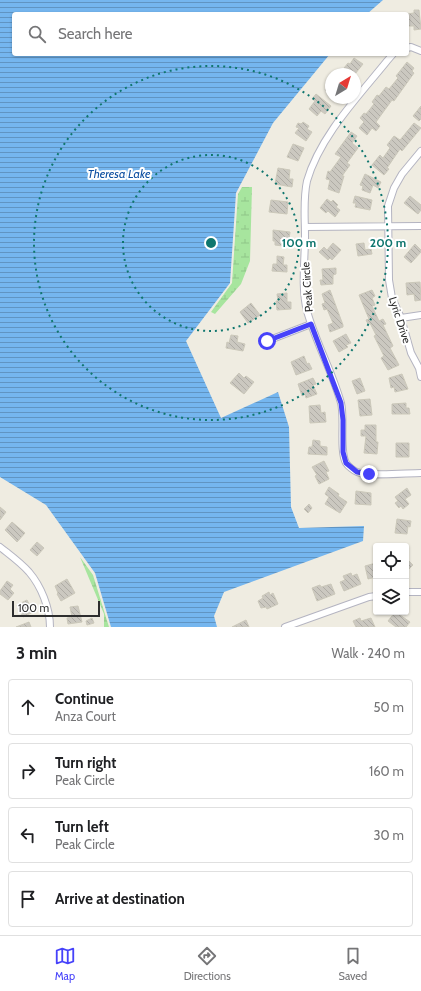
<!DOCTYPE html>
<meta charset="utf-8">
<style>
body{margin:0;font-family:Cabin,sans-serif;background:#f2f2f2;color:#202124}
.controls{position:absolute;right:12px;bottom:12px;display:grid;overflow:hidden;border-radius:4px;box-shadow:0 1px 3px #0004}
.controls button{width:36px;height:36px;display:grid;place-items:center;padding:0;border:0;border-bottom:1px solid #e0e0e0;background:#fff;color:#202124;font:20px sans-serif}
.compass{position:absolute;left:325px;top:68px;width:36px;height:36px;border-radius:50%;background:#fff;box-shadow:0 1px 3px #0004;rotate:38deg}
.scale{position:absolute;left:12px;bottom:10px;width:88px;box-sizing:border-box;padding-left:4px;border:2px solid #2e2e2e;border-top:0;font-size:11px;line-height:14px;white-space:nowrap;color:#2e2e2e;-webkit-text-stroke:3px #fff;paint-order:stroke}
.stop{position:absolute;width:12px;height:12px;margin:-9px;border:3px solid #4642fa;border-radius:50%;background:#fff}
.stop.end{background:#4642fa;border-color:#fff;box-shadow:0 1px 4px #0008}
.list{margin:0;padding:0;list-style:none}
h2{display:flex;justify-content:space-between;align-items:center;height:52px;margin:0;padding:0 16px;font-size:17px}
h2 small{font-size:13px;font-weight:400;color:#757577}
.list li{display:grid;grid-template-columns:26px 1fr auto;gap:12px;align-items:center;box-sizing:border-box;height:56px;margin:0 8px 8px;padding:0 8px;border:1px solid #e0e0e0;border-radius:4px}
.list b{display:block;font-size:15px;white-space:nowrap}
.list p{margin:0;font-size:13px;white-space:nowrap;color:#757577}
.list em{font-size:13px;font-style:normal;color:#757577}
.icon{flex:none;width:22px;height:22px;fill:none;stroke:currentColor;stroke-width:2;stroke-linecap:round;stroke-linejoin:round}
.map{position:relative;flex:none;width:421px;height:627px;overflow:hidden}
.search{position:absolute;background:#fff;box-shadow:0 1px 3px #0004;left:12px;right:12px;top:12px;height:44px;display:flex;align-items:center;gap:10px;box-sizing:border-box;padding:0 14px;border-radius:4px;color:#757577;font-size:15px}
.sheet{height:308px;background:#fff}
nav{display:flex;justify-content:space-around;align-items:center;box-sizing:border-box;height:56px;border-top:1px solid #e0e0e0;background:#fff;font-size:11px;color:#757577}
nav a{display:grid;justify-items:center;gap:2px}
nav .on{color:#4642fa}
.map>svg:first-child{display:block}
</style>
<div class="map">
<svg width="421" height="627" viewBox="0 0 421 627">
<defs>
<pattern id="wetland-marsh" width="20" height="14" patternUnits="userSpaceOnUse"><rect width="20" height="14" fill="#a7e59e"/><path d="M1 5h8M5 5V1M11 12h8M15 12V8" fill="none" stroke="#90c588"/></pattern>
<pattern id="water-rules" width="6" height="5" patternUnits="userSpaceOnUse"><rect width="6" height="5" fill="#75b6ef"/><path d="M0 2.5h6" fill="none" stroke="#6094c2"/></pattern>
<pattern id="building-back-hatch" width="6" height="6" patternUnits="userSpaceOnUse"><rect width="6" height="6" fill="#cbc8c0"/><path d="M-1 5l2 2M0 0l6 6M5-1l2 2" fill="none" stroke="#afaca5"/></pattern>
</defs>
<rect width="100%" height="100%" fill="#efece1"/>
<path fill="url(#wetland-marsh)" d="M242 187H252L250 261 241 284 215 314 211 312 232 283 238 194Z
M80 557 93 575 109 627H104V614Z"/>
<path fill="url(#water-rules)" d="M0 0H383L367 14H14V54H330L273 123 236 193 230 283 186 341 221 418 278 392 289 427 291 507 299 528 364 526 363 541 224 592 214 616 217 627H111L95 573 46 505 0 477Z"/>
<path fill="url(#building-back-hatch)" stroke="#cbc8ba" d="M414 10H419L421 29 414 30V26H407V14L414 13Z
M354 58 363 64 355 74H342L346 69 344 68 348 63 350 64Z
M407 62 414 68 412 71 414 73 394 101 392 100 376 122 380 126 376 131 372 128 367 135 359 128 364 122 360 118 364 113 366 114 374 104 372 102 377 95 379 96 386 87 389 89 398 78 396 76Z
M331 82V94L325 90Z
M316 94 331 106 325 114 321 111 317 116 309 109 315 101 312 99Z
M421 106V119L419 121 413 116Z
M303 122 309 126 307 129 312 132 306 141 295 133 299 128 296 127 298 123 301 124Z
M414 123 421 128 402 151 400 149 387 168 389 169 384 175 372 165 380 155 383 158 390 148 387 145 394 136 400 140Z
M351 132 357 136 352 143 358 148 347 163 350 165 342 176H344L339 193 328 189 330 180 326 179 328 171 330 172 341 157 335 154Z
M293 144 304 148 298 161 287 157Z
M278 168 290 170 289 179H293L292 187 275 184Z
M365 174 381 182 378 188 373 185 370 193 362 190 363 186 360 185Z
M355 196 372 200 370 210 355 207 356 203H353Z
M410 196 421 205V210L418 214 404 203Z
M327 199 331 202 333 200 338 205 336 207 340 210 335 217 328 211 326 213 320 208Z
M271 200 288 202 287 214 269 212Z
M273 230 290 232 289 239 284 238 283 246 275 245V241H273Z
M333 243 341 250 332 260 330 258 328 260 319 252 324 247 327 250Z
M364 243 365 250 371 249 372 254 358 256 356 244Z
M415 244 421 250V252L411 263 404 257Z
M277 256 284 257 283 265H287V272L272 271 273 264H277Z
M336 268V274L333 275V284L321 285 320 280H323L322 269Z
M420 282 421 300 415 301 414 294 407 295 406 283Z
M330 290 343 325V327L330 332 328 325 333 323 327 309 324 310 322 304 325 303 322 294Z
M372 290 375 296 372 298 375 305 372 306 379 321 383 319 386 324 383 325 393 346 390 348 399 365 388 370 381 358 384 356 374 336 376 335 370 323 368 324 366 320 369 319 359 295Z
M287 293V302H291V309L277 310 276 301H278L277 294Z
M251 303 260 315 248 323 240 312Z
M346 334 351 343 346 345 348 347 339 352 333 341Z
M231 335 238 336 237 342 245 344 243 351 226 348 227 342 229 343Z
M304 356 307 364 309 363 312 369 296 375 291 362Z
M239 373 244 378 246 376 254 382 244 394 230 383Z
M402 374 408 389 395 392 394 387 391 388 389 378Z
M313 378 316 384 313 385 317 394 306 398 305 394 302 396 298 384Z
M360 378 365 391 357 394 352 381Z
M370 399 372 415 360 416 358 400Z
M406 403V408H409L410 414H392V404Z
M320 405 321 413 325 412 326 422 310 423 309 406Z
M365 425H376V442H378L377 454 364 453 366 436H361V430H365Z
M313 440 320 441V446L327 447V455L308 454 309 447H312Z
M396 443H409V457H396Z
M324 461 329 471 326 472 329 479 319 484 315 476 317 475 312 467Z
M329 487 339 494 338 496 347 502 340 513 325 504 329 497 325 494Z
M407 488 411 495 405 499 409 504 403 509 401 506 399 508 395 503 398 501 395 497Z
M356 491 371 493V505L355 504Z
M309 504 312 508 308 513 304 509Z
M0 507 6 512 0 520Z
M397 519 411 521 410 527 408 526 407 534 395 533Z
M12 522 25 533 17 542 5 530Z
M37 542 44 548 37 556 30 550Z
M406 558 413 565 406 572Z
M376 563V577L368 579 365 566Z
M351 573 352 576 357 574 361 584 344 591 340 582 345 580 343 576Z
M67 579 75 593 61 601 57 594 58 593 55 586Z
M7 581 13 585 10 589 14 593 8 600 0 594V591Z
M331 584 335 594 317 601 312 588 320 585 321 587Z
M269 592 270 595 273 593 278 604 267 609 266 607 261 608 258 601 263 598 262 596Z
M27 600 33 612 23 617 17 605Z
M78 606 82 622 68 624 67 618 72 617 70 607Z
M395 612H402L400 615 410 622 406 627H396L388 621Z
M92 618 94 623 87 625 86 621Z
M360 618 361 621 371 618 375 627H356L353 621Z
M246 620 249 627H232Z
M29 622 31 627H16Z"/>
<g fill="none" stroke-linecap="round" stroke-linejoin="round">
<g stroke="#b4b4c1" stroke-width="8">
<path id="minor" d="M407 48 411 47 421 51
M393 54 387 61C358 97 320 136 307 181 303 199 305 218 305 236 305 260 301 288 307 311 316 343 332 371 341 403 345 419 339 450 346 463 348 466 354 471 357 472 369 477 407 473 421 473
M421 151 402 174 394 188 388 206 389 280 392 298 401 318 411 353 419 368 421 377
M305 227 421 226
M401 318 421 315
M267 341 311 324
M0 547C10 555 20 562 29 572 41 586 50 608 50 627
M406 592H421
M285 627 369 597 376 596"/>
</g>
<use href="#minor" stroke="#fff" stroke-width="6"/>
</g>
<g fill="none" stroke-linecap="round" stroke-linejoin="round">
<path stroke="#4642fa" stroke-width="5" d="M267 341 311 324 341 403 343 420V452L346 463 357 472 369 474"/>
</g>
<g fill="none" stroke="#0f766e" stroke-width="2" stroke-dasharray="2 4">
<circle cx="211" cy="243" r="88"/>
<circle cx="211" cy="243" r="177"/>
</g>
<g text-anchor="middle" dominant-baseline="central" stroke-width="4" stroke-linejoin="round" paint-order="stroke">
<g font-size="11" fill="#2e2e2e" stroke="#fff">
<text transform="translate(307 287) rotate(-94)">Peak Circle</text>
<text transform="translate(400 320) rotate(72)">Lyric Drive</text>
</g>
<g font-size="12" font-style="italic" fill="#0e50a2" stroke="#fff">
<text x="119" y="173">Theresa Lake</text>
</g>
</g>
<circle cx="211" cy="243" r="6" fill="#0f766e" stroke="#fff" stroke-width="2"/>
<g font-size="12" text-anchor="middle" font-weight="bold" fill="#0f766e" stroke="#fff" stroke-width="4" stroke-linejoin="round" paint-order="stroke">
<text x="299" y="247">100 m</text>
<text x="388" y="247">200 m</text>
</g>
</svg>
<div class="controls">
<button><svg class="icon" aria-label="locate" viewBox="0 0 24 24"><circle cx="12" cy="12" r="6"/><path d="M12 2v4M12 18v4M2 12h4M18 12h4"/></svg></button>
<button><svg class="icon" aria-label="layers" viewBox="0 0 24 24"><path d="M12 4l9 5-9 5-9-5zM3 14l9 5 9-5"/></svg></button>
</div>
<svg class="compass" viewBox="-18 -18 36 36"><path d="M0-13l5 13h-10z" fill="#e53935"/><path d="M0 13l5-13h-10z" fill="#757577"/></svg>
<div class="scale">100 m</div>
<div class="stop" style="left:267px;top:341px"></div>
<div class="stop end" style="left:369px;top:474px"></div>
<div class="search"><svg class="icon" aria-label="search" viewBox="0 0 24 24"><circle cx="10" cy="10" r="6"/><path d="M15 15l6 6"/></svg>Search here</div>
</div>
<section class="sheet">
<h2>3 min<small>Walk · 240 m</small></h2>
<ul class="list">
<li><svg class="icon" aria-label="ahead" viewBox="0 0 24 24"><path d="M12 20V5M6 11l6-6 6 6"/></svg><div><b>Continue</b><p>Anza Court</p></div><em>50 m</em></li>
<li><svg class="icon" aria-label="right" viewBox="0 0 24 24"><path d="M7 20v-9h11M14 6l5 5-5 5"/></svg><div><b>Turn right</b><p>Peak Circle</p></div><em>160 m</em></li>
<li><svg class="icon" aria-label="left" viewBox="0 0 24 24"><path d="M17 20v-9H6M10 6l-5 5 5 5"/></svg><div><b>Turn left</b><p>Peak Circle</p></div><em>30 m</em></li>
<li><svg class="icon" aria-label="arrive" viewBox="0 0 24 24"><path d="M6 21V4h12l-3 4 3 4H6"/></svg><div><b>Arrive at destination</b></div></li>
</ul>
</section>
<nav>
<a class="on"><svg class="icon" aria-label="map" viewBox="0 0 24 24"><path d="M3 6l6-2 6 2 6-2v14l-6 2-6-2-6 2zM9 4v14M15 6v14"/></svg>Map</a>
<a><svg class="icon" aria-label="directions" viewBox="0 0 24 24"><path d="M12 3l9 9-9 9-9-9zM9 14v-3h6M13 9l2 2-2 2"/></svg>Directions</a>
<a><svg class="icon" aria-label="saved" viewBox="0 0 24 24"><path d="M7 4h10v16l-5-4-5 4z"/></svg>Saved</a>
</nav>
